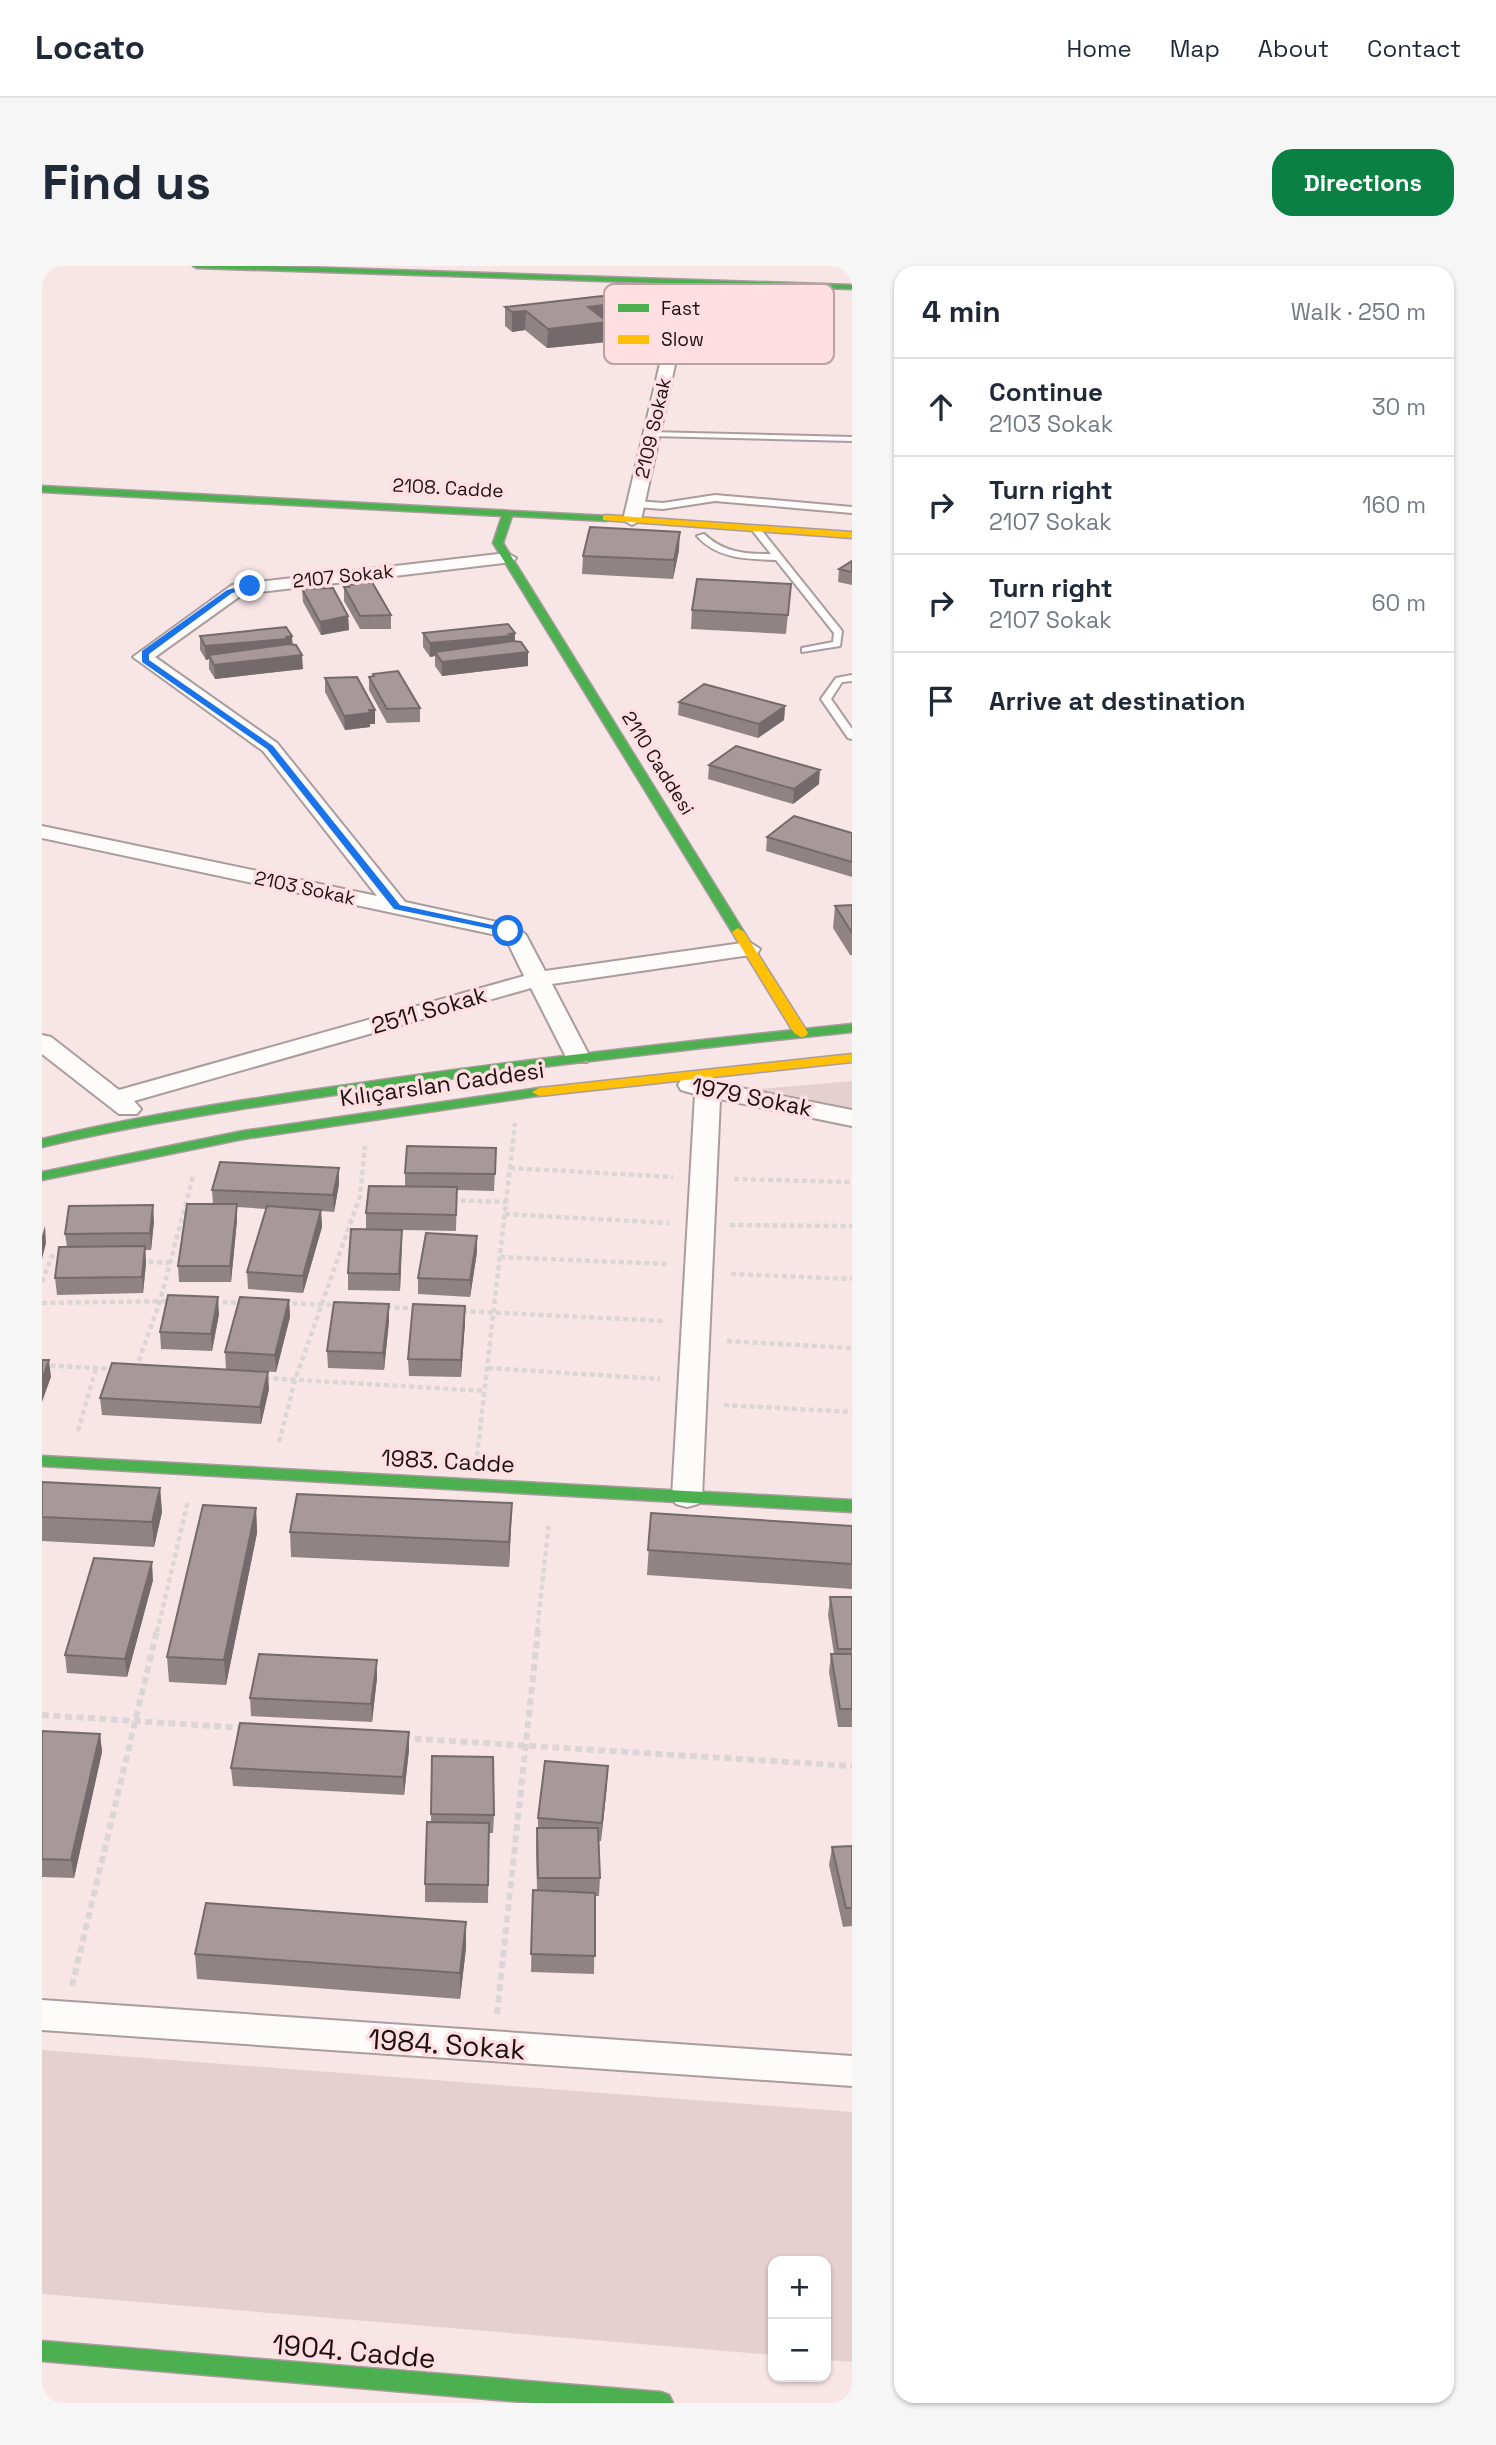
<!DOCTYPE html>
<meta charset="utf-8">
<style>
body{margin:0;font-family:"Space Grotesk",sans-serif;background:#f6f6f7;color:#1f2937}
.controls{position:absolute;right:21px;bottom:21px;display:grid;overflow:hidden;border-radius:14px;box-shadow:0 2px 5px #0004}
.controls button{width:63px;height:63px;display:grid;place-items:center;padding:0;border:0;border-bottom:2px solid #e0e1e3;background:#fff;color:#1f2937;font:35px sans-serif}
.stop{position:absolute;width:21px;height:21px;margin:-16px;border:5px solid #1a73e8;border-radius:50%;background:#fff}
.stop.end{background:#1a73e8;border-color:#fff;box-shadow:0 2px 7px #0008}
.list{margin:0;padding:0;list-style:none}
h2{display:flex;justify-content:space-between;align-items:center;height:91px;margin:0;padding:0 28px;font-size:30px}
h2 small{font-size:23px;font-weight:400;color:#747a83}
.list li{display:grid;grid-template-columns:46px 1fr auto;gap:21px;align-items:center;box-sizing:border-box;height:98px;padding:0 28px;border-top:2px solid #e0e1e3}
.list b{display:block;font-size:26px;white-space:nowrap}
.list p{margin:0;font-size:23px;white-space:nowrap;color:#747a83}
.list em{font-size:23px;font-style:normal;color:#747a83}
.icon{flex:none;width:38px;height:38px;fill:none;stroke:currentColor;stroke-width:2;stroke-linecap:round;stroke-linejoin:round}
.map{position:relative;flex:none;width:810px;height:2137px;overflow:hidden;border-radius:21px}
header{display:flex;align-items:center;gap:42px;box-sizing:border-box;height:98px;padding:0 35px;background:#fff;border-bottom:2px solid #e0e1e3}
header strong{font-size:33px}
nav{display:flex;gap:38px;margin-inline-start:auto;font-size:24px}
.intro{display:flex;align-items:center;justify-content:space-between;box-sizing:border-box;height:168px;padding:0 42px}
h1{margin:0;font-size:49px}
.button{padding:18px 32px;border-radius:21px;background:#0b8043;color:#fff;font-size:24px;font-weight:700}
main{display:flex;gap:42px;padding:0 42px}
aside{flex:1;background:#fff;border-radius:21px;box-shadow:0 2px 5px #0004}
.map>svg:first-child{display:block}
</style>
<header>
<strong>Locato</strong>
<nav><a>Home</a><a>Map</a><a>About</a><a>Contact</a></nav>
</header>
<div class="intro"><h1>Find us</h1><a class="button">Directions</a></div>
<main>
<div class="map">
<svg width="810" height="2137" viewBox="0 0 810 2137">
<rect width="100%" height="100%" fill="#f8e6e7"/>
<path fill="#e6cfd0" d="M810 815V844L706 824Z
M0 1784 810 1846V2096L784 2094V1995H731V2089L0 2028Z"/>
<g fill="none" stroke-linecap="round" stroke-linejoin="round">
<g stroke="#aa9c9d" stroke-width="4">
<path id="lane" d="M694 28 750 29 754 31 750 33H691L688 55 684 57 680 55 683 40 640 38 636 36 640 34 684 36 685 30Z
M607 166 810 171V175L610 170H607Z
M673 229 810 241V247L673 235 621 243 594 241 590 238 594 235 621 237Z
M710 260H716L800 365 798 380 760 386V382L791 376 792 367 734 294C705 293 675 293 655 270L662 268C682 287 704 288 729 288L710 264Z
M810 409V415L800 416 789 433 810 463V473L806 472 779 433 794 412Z"/>
</g>
<g stroke="#aa9c9d" stroke-width="4">
<path id="street" d="M641 26 648 30 599 254 590 259 581 254 634 30Z
M465 287 474 292 471 296 201 328 113 391 235 477 363 636 474 660 484 669 503 705 707 676 718 683 715 688 510 718 548 791 545 796H527L524 791 489 722 92 835 99 843 95 848H77L0 788V769L9 771 77 824 482 710 464 673 459 670 0 572V560L335 630 221 485 91 391 190 319Z
M648 812 810 844V860L678 833 660 1231 656 1238 645 1241 634 1238 630 1231 653 828 639 824 636 819 639 814Z
M0 1734 810 1790V1820L0 1764Z"/>
</g>
<g stroke="#aa9c9d" stroke-width="3">
<path id="fast" d="M151 0H228L810 19V23L155 2Z
M0 220 567 250V254L564 255 470 250 461 277 702 666 696 670 690 666 451 277 460 250 0 226Z
M810 758V766C646 783 482 802 319 825 212 841 105 856 0 881V873C105 848 212 832 319 817 482 793 646 775 810 758Z
M497 822 502 823 504 826 502 829 201 873 0 914V906L201 865Z
M0 1190 810 1234V1246L0 1200Z
M0 2075 619 2126 627 2129 631 2137H492L0 2095Z"/>
</g>
<g stroke="#aa9c9d" stroke-width="3">
<path id="slow" d="M564 249 810 266V272L561 254V250Z
M696 662 702 666 766 767 764 770 759 771 752 767 690 666Z
M810 788V796L497 830 490 826 497 822Z"/>
</g>
<path stroke="#dbd5d6" stroke-width="4.5" stroke-dasharray="5 3.5" stroke-linecap="butt" d="M468 902 631 911
M692 913 810 916
M410 934 464 936
M463 948 627 957
M688 959 810 960
M458 991 625 998
M98 995 127 997
M689 1008 810 1013
M0 1016 10 990 20 991
M172 1036 202 1037
M0 1037 128 1035
M242 1037 296 1039
M344 1041 377 1043
M420 1045 621 1055
M685 1075 810 1082
M0 1099 71 1103
M446 1102 618 1113
M94 1103 118 1035 151 910
M223 1112 443 1125
M682 1139 810 1146
M36 1165 54 1102
M237 1176 253 1114 318 930 323 880
M435 1190 473 857
M115 1366 146 1235
M495 1366 507 1256"/>
<path stroke="#dbd5d6" stroke-width="6" stroke-dasharray="7 4.5" stroke-linecap="butt" d="M0 1449 202 1462
M361 1472 810 1500
M30 1720 115 1364
M455 1748 496 1364"/>
<use href="#lane" fill="#fefbfb" fill-rule="evenodd"/>
<use href="#street" fill="#fefbfb" fill-rule="evenodd"/>
<use href="#fast" fill="#4caf50" fill-rule="evenodd"/>
<use href="#slow" fill="#ffc107" fill-rule="evenodd"/>
</g>
<path fill="#908384" d="M463 41 570 58H566L565 76 505 82 483 64 470 66 463 60Z
M637 284 631 313 540 308 541 290Z
M810 295V319L796 316 797 303Z
M306 319 349 349V363H318L302 335V321H306Z
M260 323 306 350 307 364 279 369 261 336Z
M747 337 744 368 649 363 650 344Z
M381 367H473V375L486 400 400 410 393 400V390L388 391 381 381Z
M158 370H250V378L261 403 173 413 167 403V393L164 394 158 384Z
M331 408 378 442V456L345 457 327 424V411L331 410Z
M283 412 333 444V458H328V461L303 464 283 426Z
M637 436 743 440 742 454 716 472 636 449Z
M667 499 777 518 751 538 666 513Z
M810 567V611L724 585 725 571Z
M810 639V689H808L791 662 793 640Z
M454 882 452 925 415 924 414 965 360 964 358 1025 306 1024V1007L324 963V947L363 921V907Z
M297 918 292 946 279 945 280 961 261 1027 206 1023 205 1006 224 943 195 941V954L189 1016H137L136 1000 171 938 170 924Z
M112 955 109 984H103L104 997 101 1027 15 1029 13 1012 25 981 23 968Z
M435 986 428 1031 376 1028V1012Z
M247 1034 248 1051 234 1106 184 1103 183 1086Z
M423 1040V1056L419 1111 367 1110 366 1093Z
M177 1048 170 1085 119 1083 118 1066Z
M347 1055 342 1104 286 1102 285 1085Z
M227 1123 219 1158 60 1149 58 1132Z
M0 1216 118 1222 120 1246 112 1281 0 1275Z
M470 1237 467 1301 249 1291 248 1266Z
M214 1242 215 1267 184 1419 127 1416 125 1391Z
M609 1247 810 1260V1323L605 1309Z
M111 1314 85 1411 25 1407 23 1389Z
M788 1331H810V1461H796L787 1406 789 1388H792L786 1349Z
M335 1412 330 1456 209 1450 208 1432Z
M0 1465 58 1468 60 1486 32 1612 0 1611Z
M367 1484 362 1529 191 1520 189 1502Z
M390 1490 452 1549 451 1567H447L446 1637 383 1636V1618L389 1556Z
M565 1518 559 1575H557L558 1612 557 1630H553L552 1708 489 1706 491 1624 495 1625 494 1580 495 1562H496V1552Z
M810 1580V1660L801 1661 787 1599 790 1581Z
M424 1656V1682L418 1733 155 1713 153 1688Z"/>
<path fill="#756a6b" d="M570 38V58H566L565 76 505 82 506 63 546 41Z
M484 45 483 64 470 66V46Z
M638 266 637 284 631 313 632 294Z
M306 350 307 364 279 369 278 356Z
M473 367V381L393 386V390L388 391V377Z
M250 370 251 384 167 389V393L164 394 163 380Z
M486 386V400L400 410V396Z
M260 389 261 403 173 413 172 399Z
M743 440 742 454 716 472 717 458Z
M327 444H333V458H328V461L303 464 302 450Z
M778 504 777 518 751 538 752 523Z
M297 902V918L292 946 291 929Z
M195 938V954L189 1016 188 1000Z
M111 939 112 955 109 984 108 967Z
M279 944 280 961 261 1027V1010Z
M3 960 4 977 0 993V970Z
M360 964V980L358 1025 357 1008Z
M435 970V986L428 1031V1014Z
M103 980 104 997 101 1027 100 1011Z
M176 1031 177 1048 170 1085 169 1068Z
M247 1034 248 1051 234 1106 233 1089Z
M347 1038V1055L342 1104 341 1087Z
M423 1040V1056L419 1111V1094Z
M7 1094 9 1111 0 1136V1114Z
M226 1106 227 1123 219 1158 218 1141Z
M118 1222 120 1246 112 1281 110 1256Z
M470 1237 469 1262 467 1301V1276Z
M214 1242 215 1267 184 1419 182 1394Z
M110 1296 111 1314 85 1411 83 1393Z
M335 1394V1412L330 1456 329 1438Z
M367 1466V1484L362 1529 361 1511Z
M58 1468 60 1486 32 1612 29 1594Z
M566 1500 565 1518 559 1575 560 1557Z
M424 1656V1682L418 1733V1707Z"/>
<path fill="#a79899" stroke="#756a6b" stroke-width="2" d="M560 30 570 38 546 41 566 56 506 63 484 45 470 46 463 41Z
M548 261 638 266 632 294 541 290Z
M810 295V306L797 303Z
M655 313 749 318 746 349 650 344Z
M330 316 349 349 318 350 302 321H307L306 319Z
M291 322 306 350 278 356 260 323Z
M466 358 473 367 467 368 469 370 388 377 381 367Z
M244 361 250 370 244 371 245 373 163 380 158 370Z
M471 375 479 376 486 386 400 396 393 386Z
M247 378 254 379 260 389 172 399 167 389Z
M356 405 378 442 345 443 327 411 332 410 331 408Z
M315 411 333 444H327L328 447 302 450 283 412Z
M662 418 743 440 717 458 637 436Z
M694 480 778 504 752 523 667 499Z
M752 550 810 567V596L725 571Z
M810 639V667L793 640Z
M365 880 454 882 453 908 363 907Z
M178 896 297 902 291 929 170 924Z
M327 920 415 921 414 949 324 947Z
M145 938H195L188 1000H136Z
M111 939 108 967 23 968 27 940Z
M225 940 279 944 261 1010 205 1006Z
M309 963 360 964 357 1008 306 1007Z
M384 967 435 970 428 1014 376 1012Z
M103 980 100 1011 13 1012 17 981Z
M126 1029 176 1031 169 1068 118 1066Z
M198 1031 247 1034 233 1089 183 1086Z
M292 1036 347 1038 341 1087 285 1085Z
M371 1038 423 1040 419 1094 366 1093Z
M0 1094H7L0 1114Z
M70 1097 226 1106 218 1141 58 1132Z
M0 1216 118 1222 110 1256 0 1251Z
M255 1228 470 1237 467 1276 248 1266Z
M161 1239 214 1242 182 1394 125 1391Z
M609 1247 810 1260V1298L606 1284Z
M52 1292 110 1296 83 1393 23 1389Z
M788 1331H810V1383H796Z
M217 1388 335 1394 329 1438 208 1432Z
M789 1388H810V1443H798Z
M198 1457 367 1466 361 1511 189 1502Z
M0 1465 58 1468 29 1594 0 1593Z
M390 1490 451 1491 452 1549 389 1548Z
M503 1495 566 1500 560 1557 496 1552Z
M385 1556 447 1557 446 1619 383 1618Z
M495 1562H556L558 1612H496Z
M810 1580V1642H804L790 1581Z
M491 1624 553 1627V1690L489 1688Z
M164 1637 424 1656 418 1707 153 1688Z"/>
<path fill="#1a73e8" d="M208 318 211 322 190 327 107 388V394L231 480 358 639 469 663V667L352 643 225 483 100 396V385L185 324Z"/>
<g text-anchor="middle" dominant-baseline="central" stroke-width="7" stroke-linejoin="round" paint-order="stroke">
<g font-size="19" fill="#1e1112" stroke="#ffdfe1">
<text transform="translate(611 162) rotate(-77)">2109 Sokak</text>
<text transform="translate(406 222) rotate(3)">2108. Cadde</text>
<text transform="translate(301 310) rotate(-6)">2107 Sokak</text>
<text transform="translate(616 497) rotate(58)">2110 Caddesi</text>
<text transform="translate(263 622) rotate(12)">2103 Sokak</text>
</g>
<g font-size="23" fill="#1e1112" stroke="#ffdfe1">
<text transform="translate(387 744) rotate(-16)">2511 Sokak</text>
<text transform="translate(400 818) rotate(-8)">Kılıçarslan Caddesi</text>
<text transform="translate(710 831) rotate(11)">1979 Sokak</text>
<text transform="translate(406 1195) rotate(3)">1983. Cadde</text>
</g>
<g font-size="28" fill="#1e1112" stroke="#ffdfe1">
<text transform="translate(405 1778) rotate(4)">1984. Sokak</text>
<text transform="translate(312 2085) rotate(5)">1904. Cadde</text>
</g>
</g>
<rect x="562" y="18" width="230" height="80" rx="10" fill="#ffdfe1" stroke="#bca1a3" stroke-width="2"/>
<rect x="576" y="38" width="31" height="8" fill="#4caf50"/>
<rect x="576" y="69" width="31" height="9" fill="#ffc107"/>
<g font-size="19" fill="#1e1112">
<text x="619" y="49">Fast</text>
<text x="619" y="80">Slow</text>
</g>
</svg>
<div class="controls">
<button>+</button>
<button>−</button>
</div>
<div class="stop" style="left:466px;top:665px"></div>
<div class="stop end" style="left:208px;top:320px"></div>
</div>
<aside>
<h2>4 min<small>Walk · 250 m</small></h2>
<ul class="list">
<li><svg class="icon" aria-label="ahead" viewBox="0 0 24 24"><path d="M12 20V5M6 11l6-6 6 6"/></svg><div><b>Continue</b><p>2103 Sokak</p></div><em>30 m</em></li>
<li><svg class="icon" aria-label="right" viewBox="0 0 24 24"><path d="M7 20v-9h11M14 6l5 5-5 5"/></svg><div><b>Turn right</b><p>2107 Sokak</p></div><em>160 m</em></li>
<li><svg class="icon" aria-label="right" viewBox="0 0 24 24"><path d="M7 20v-9h11M14 6l5 5-5 5"/></svg><div><b>Turn right</b><p>2107 Sokak</p></div><em>60 m</em></li>
<li><svg class="icon" aria-label="arrive" viewBox="0 0 24 24"><path d="M6 21V4h12l-3 4 3 4H6"/></svg><div><b>Arrive at destination</b></div></li>
</ul>
</aside>
</main>
